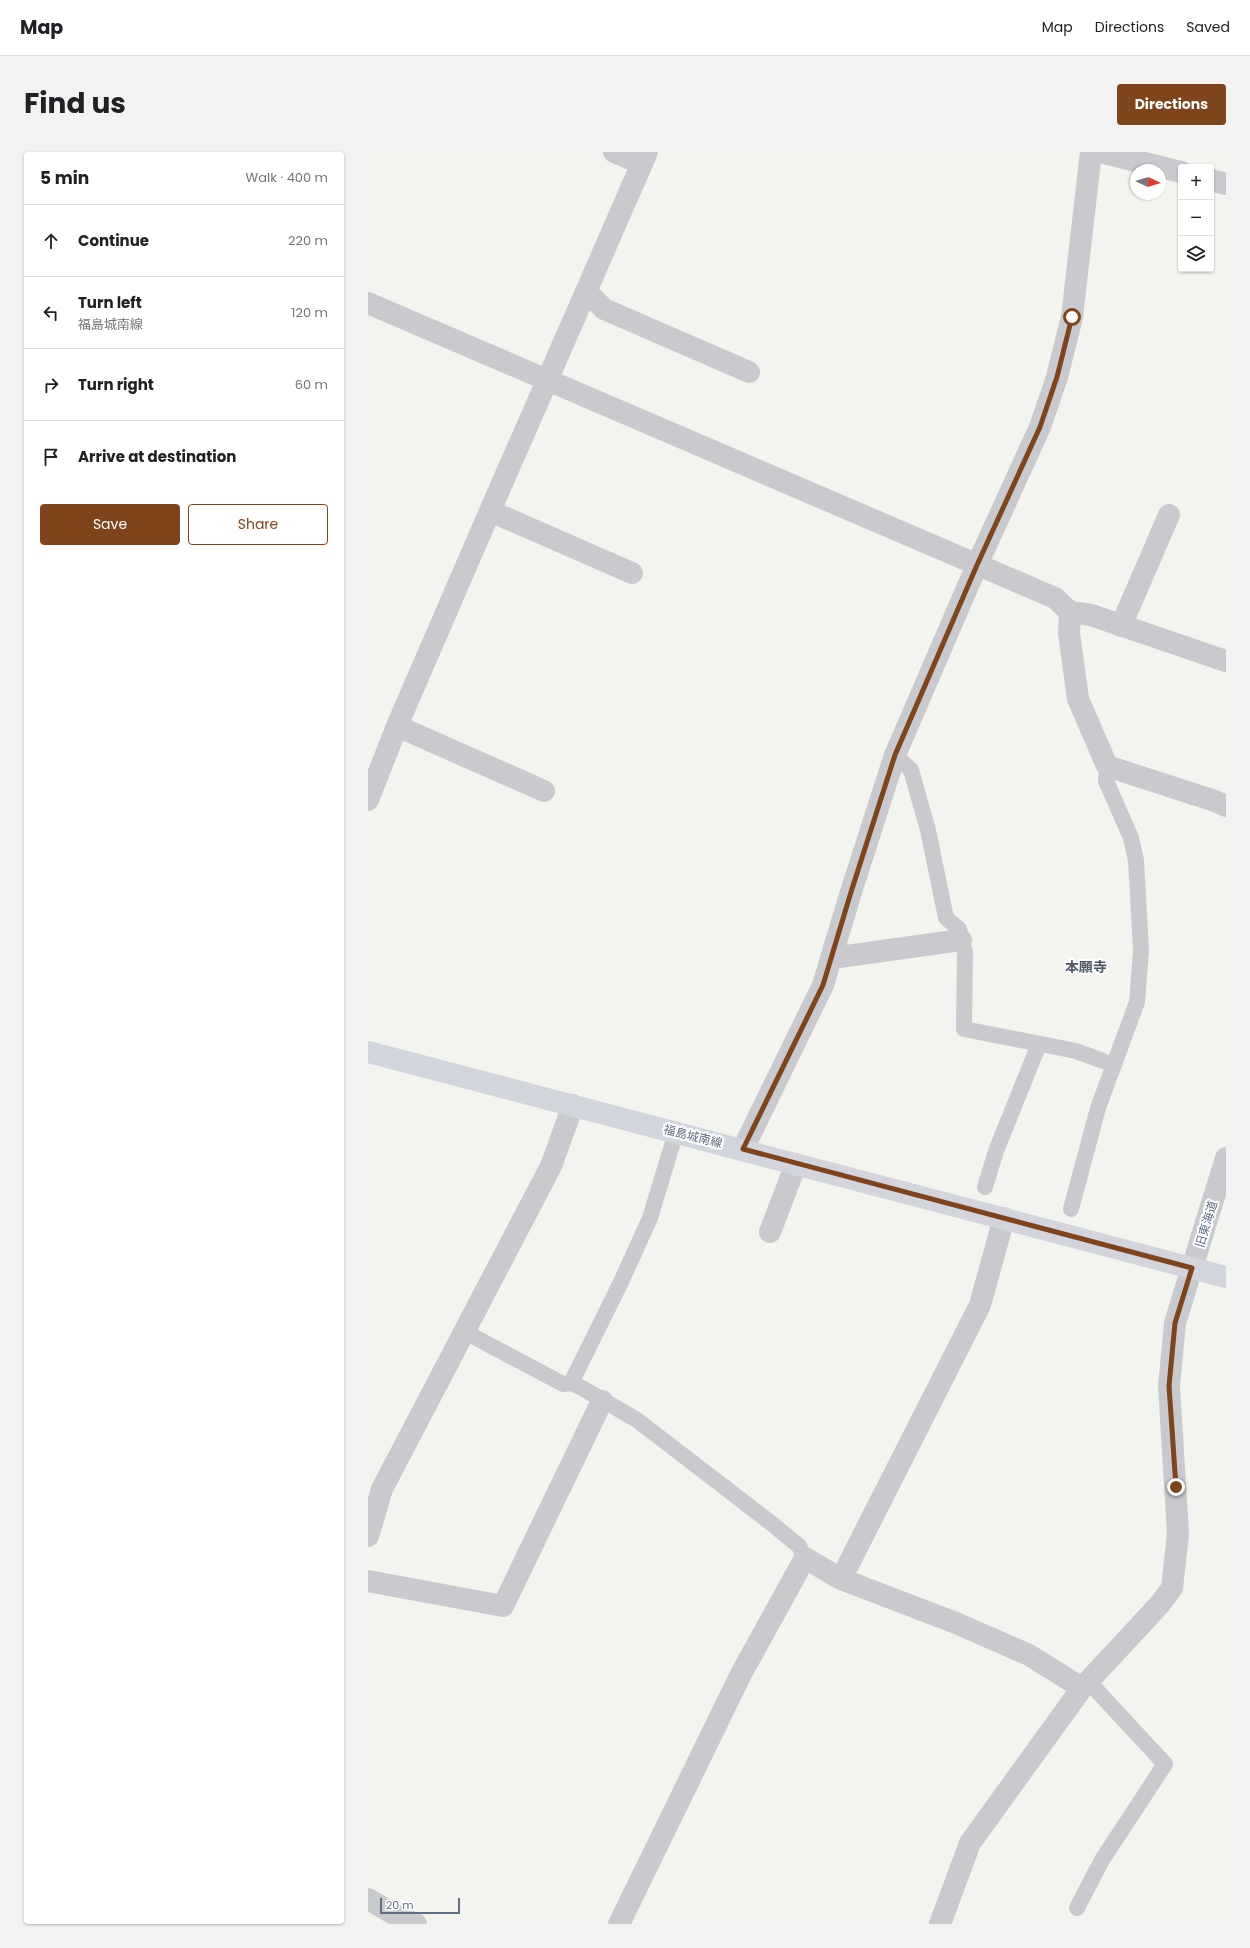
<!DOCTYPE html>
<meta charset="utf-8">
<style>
body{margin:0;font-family:Poppins,"Noto Sans JP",sans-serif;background:#f2f2f2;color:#202124}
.controls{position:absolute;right:12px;top:12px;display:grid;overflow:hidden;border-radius:4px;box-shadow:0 1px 3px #0004}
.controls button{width:36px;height:36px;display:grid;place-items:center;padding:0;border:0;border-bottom:1px solid #e0e0e0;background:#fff;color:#202124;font:20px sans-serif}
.compass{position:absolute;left:762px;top:12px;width:36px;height:36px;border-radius:50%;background:#fff;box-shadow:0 1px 3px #0004;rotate:94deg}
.scale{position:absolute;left:12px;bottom:10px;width:80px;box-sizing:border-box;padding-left:4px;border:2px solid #616d83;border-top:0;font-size:11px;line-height:14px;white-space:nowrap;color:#616d83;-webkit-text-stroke:3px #fff;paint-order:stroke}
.stop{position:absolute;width:12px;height:12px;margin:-9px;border:3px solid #7e451d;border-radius:50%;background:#fff}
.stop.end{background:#7e451d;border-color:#fff;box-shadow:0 1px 4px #0008}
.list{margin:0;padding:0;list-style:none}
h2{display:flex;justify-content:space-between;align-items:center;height:52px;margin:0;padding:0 16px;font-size:17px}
h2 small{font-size:13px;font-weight:400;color:#757577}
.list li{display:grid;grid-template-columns:26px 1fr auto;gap:12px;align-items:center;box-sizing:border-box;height:72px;padding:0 16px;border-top:1px solid #e0e0e0}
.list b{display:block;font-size:15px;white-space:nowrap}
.list p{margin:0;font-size:13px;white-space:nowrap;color:#757577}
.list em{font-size:13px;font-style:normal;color:#757577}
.actions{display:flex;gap:8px;padding:12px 16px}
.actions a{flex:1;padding:9px 0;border:1px solid #7e451d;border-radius:4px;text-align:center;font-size:14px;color:#7e451d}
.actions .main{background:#7e451d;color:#fff}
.icon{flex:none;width:22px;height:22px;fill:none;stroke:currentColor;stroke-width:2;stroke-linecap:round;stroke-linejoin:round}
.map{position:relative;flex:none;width:858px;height:1772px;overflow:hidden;border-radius:4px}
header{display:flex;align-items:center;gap:24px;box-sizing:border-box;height:56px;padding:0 20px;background:#fff;border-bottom:1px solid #e0e0e0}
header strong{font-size:19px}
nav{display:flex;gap:22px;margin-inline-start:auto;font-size:14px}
.intro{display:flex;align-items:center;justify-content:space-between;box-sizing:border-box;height:96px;padding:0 24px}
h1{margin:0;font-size:28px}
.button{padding:10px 18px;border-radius:4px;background:#7e451d;color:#fff;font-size:14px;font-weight:700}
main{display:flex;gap:24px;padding:0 24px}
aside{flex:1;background:#fff;border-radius:4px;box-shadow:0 1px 3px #0004}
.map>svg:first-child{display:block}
</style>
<header>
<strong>Map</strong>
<nav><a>Map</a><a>Directions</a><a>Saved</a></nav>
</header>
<div class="intro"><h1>Find us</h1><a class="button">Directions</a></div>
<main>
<aside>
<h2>5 min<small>Walk · 400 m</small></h2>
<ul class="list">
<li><svg class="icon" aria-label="ahead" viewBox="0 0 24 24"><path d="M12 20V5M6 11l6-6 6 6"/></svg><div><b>Continue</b></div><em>220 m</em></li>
<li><svg class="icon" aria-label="left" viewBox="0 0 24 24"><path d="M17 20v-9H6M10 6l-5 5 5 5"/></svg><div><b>Turn left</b><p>福島城南線</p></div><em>120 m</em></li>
<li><svg class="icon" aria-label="right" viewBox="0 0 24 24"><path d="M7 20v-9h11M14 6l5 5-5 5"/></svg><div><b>Turn right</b></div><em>60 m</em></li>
<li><svg class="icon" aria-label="arrive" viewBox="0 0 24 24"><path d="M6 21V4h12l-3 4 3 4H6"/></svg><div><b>Arrive at destination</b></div></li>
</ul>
<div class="actions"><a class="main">Save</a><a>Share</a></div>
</aside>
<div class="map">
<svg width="858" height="1772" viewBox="0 0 858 1772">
<rect width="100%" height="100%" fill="#f3f4ef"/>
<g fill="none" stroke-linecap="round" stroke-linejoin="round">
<path stroke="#c8cace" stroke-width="16" d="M527 603 543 618 560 678 578 766 591 777 597 800 596 877 708 899 746 913
M617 1035 628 999 671 892
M703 1057 730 956 769 850 773 798 768 708 763 686 738 629 739 614
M97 1180 195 1232 203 1231 214 1236 269 1268 403 1371 431 1394 437 1406
M203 1231 253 1130 282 1066 308 980
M709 1756 734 1708 797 1612 720 1529"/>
<path stroke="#c8cace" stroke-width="22" d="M246 0 274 12
M732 0 813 20
M843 28 858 32
M219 140 236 157 381 220
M0 151 687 446 702 460 723 463 858 509
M122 359 264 421
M702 460 701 481 710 547 739 614 847 649 858 654
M753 474 801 363
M29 574 176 639
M0 648 29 574 122 359 279 0
M464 806 593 788
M375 997 455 833 483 740 527 603 609 413 672 275 689 225 704 165 723 0
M402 1080 428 1012
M0 1384 14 1337 183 1014 205 953
M473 1427 612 1153 636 1066
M0 1429 135 1454 234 1249
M0 1747 31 1765 48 1772
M251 1772 373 1522 437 1406 473 1427 588 1471 661 1503 714 1536
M572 1772 602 1691 714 1536 792 1452 804 1436 810 1382 801 1234 807 1171 858 1006"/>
<path stroke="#d2d6dc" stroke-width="22" d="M0 900 858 1125"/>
</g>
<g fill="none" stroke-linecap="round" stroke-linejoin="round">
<path stroke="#7e451d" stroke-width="5" d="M704 165 689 225 672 275 609 413 527 603 483 740 455 833 375 997 824 1116 807 1171 801 1234 808 1335"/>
</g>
<g text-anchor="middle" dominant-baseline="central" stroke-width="4" stroke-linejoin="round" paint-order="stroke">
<g font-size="12" fill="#616d83" stroke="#fff">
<text transform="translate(325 984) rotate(14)">福島城南線</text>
<text transform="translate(838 1072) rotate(-73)">旧東海道</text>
</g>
<g font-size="14" font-weight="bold" fill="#4f5868" stroke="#fff">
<text x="718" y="815">本願寺</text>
</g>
</g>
</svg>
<div class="controls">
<button>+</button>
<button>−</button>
<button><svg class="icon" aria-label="layers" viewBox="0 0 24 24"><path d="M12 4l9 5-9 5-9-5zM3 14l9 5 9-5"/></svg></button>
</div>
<svg class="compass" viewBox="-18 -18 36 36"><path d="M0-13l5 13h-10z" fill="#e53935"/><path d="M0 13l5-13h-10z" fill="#757577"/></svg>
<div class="scale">20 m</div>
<div class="stop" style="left:704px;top:165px"></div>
<div class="stop end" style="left:808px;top:1335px"></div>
</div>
</main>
